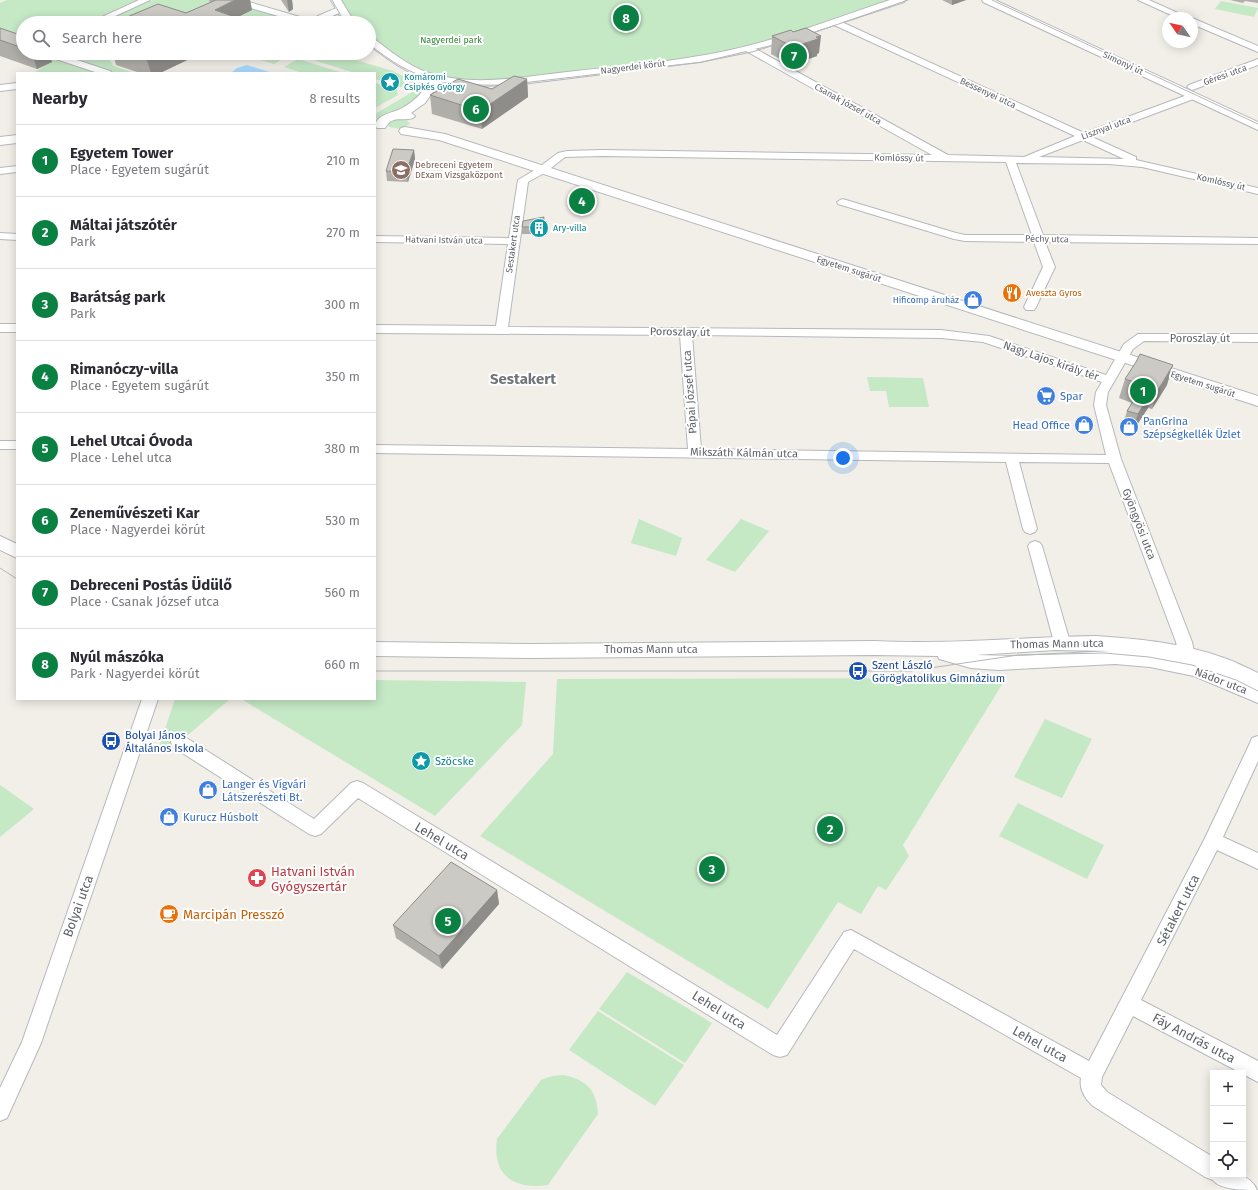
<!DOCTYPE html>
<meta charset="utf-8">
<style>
body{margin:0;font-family:"Fira Sans",sans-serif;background:#f7f7f7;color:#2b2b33}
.controls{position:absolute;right:12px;bottom:12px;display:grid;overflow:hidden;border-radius:0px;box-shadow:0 2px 10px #0003}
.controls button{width:36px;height:36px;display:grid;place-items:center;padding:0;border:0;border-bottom:1px solid #e1e1e2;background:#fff;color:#2b2b33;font:20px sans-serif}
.compass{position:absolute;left:1162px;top:12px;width:36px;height:36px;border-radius:50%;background:#fff;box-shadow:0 2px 10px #0003;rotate:304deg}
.you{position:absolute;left:843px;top:458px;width:14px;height:14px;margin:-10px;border:3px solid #fff;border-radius:50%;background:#1a73e8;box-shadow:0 0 0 6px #1a73e833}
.badge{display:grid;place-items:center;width:26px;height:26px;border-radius:50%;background:#0b8043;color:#fff;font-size:13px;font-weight:700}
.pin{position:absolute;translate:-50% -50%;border:2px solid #fff;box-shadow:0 1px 4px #0006}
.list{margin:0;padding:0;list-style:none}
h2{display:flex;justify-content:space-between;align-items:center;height:52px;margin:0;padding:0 16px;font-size:17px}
h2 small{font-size:13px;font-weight:400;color:#7c7c81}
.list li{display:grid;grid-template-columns:26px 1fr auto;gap:12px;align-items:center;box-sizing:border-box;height:72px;padding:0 16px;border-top:1px solid #e1e1e2}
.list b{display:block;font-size:15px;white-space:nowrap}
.list p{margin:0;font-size:13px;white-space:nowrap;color:#7c7c81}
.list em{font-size:13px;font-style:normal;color:#7c7c81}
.icon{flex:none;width:22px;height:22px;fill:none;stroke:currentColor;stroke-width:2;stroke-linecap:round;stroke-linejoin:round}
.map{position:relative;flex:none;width:1258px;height:1190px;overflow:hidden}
.search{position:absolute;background:#fff;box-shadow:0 2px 10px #0003;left:16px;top:16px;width:360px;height:44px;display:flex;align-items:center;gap:10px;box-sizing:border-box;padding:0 14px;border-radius:22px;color:#7c7c81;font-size:15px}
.panel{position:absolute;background:#fff;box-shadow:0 2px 10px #0003;left:16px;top:72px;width:360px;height:628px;border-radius:0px}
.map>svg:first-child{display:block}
</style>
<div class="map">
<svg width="1258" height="1190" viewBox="0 0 1258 1190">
<rect width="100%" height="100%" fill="#f1efe8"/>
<path fill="#c5e8c5" d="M7 0H140L86 23H23V37L0 29V3Z
M153 0H231L303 21 299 23H100Z
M336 0H900L767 44 702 57 507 80 452 81 425 75 369 40V23H350Z
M1221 1 1258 8 1254 17 1215 9Z
M62 53H104L114 66 134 73H34Z
M268 53H278L288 56 274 64 257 59Z
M291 53H332L393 71 428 89 408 108 384 117 375 123V114L414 91 375 79V73H355Z
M298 59 343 73H303L284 67Z
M375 83 397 90 398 95 375 108Z
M397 119 407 120 410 124 400 129 389 127 388 123 391 121Z
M867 377 923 378 929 407H889L886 391H870Z
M639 519 682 538 676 556 631 543Z
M741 519 769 531 735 572 706 560Z
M1006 678 903 845 909 856 886 890 878 886 861 914 838 902 768 1009 480 836 553 754 557 679Z
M375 680 526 682 522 725 435 816 241 699H375Z
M175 699H230L168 752 159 747Z
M1045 719 1092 739 1062 798 1014 777Z
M0 785 34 809 0 837Z
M1018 803 1104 845 1087 879 999 836Z
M627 972 712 1023 685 1063 599 1009Z
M598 1011 684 1065 655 1106 569 1050Z
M564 1075C587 1080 597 1091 598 1114L548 1185C513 1190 492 1175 497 1139L541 1080 552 1076Z"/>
<path fill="#aadaff" d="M247 65 273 73H231L237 68Z"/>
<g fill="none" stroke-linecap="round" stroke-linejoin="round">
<g stroke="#b5b8bc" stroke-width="2">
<path id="minor" d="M139 0H150L100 23H89Z
M229 0H242L310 20C320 15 330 10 341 7L345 10 318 23H302L230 2Z
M1138 0H1149L1189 18H1178Z
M1192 18 1258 46V52L1192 24Z
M835 19 1084 133 1190 94H1196L1198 96 1196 98 1092 137 1136 157V160L1258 188V194L1142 167 1109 164 1016 163 1043 235 1258 238V244L1045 242 1055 267 1036 307 1034 310H1026L1024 307 1043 267 1034 242 965 241 954 239 838 204 837 202 842 199 846 200 956 233 965 235H1032L1006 162 602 156 565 157 546 172 528 182 508 327 941 330 989 336 1106 375 1124 344 1138 334H1258V342L1144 341 1133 349 1108 392 1106 405 1121 459 1192 642 1194 652 1189 670 1183 672 1177 670 1175 666 1178 652 1176 642 1109 463 1019 462 1037 529 1035 532 1030 534 1025 532 1023 529 1006 462 375 453V445L688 449 680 335 375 333V325L496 326 508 244 375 242V236L509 238 518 180 538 168 558 153 567 151 602 150 932 155 746 51 745 49 746 47H752L948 155 1024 157 1075 136 832 24 831 22ZM1083 140 1124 159 1039 157ZM692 335 941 338 983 342 1102 382 1096 392 1094 405 1106 455 701 449Z
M42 53H56L110 71 112 73H98L44 55Z
M1258 59V65L1195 89 1192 90 1187 87 1189 85Z
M17 83V89L0 91V85Z
M17 166V172L0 174V168Z
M0 233 17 234V240L0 239Z
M0 324H17V332H0Z
M0 441H17V449H0Z
M1035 541 1040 543 1042 546 1070 642 1067 646 1062 648 1057 646 1054 642 1028 546 1030 543Z
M142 699H158L41 1043 7 1118 0 1121V1088L22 1042Z
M179 735 185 737 314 819 351 783 357 781 363 783 777 1035 844 932 851 930 1089 1061 1205 838 1250 743 1252 738 1258 736V761L1223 837 1258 853V869L1217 850 1141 1000 1258 1061V1082L1133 1016 1102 1077 1101 1085 1107 1092 1213 1157V1175C1230 1175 1249 1171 1257 1190 1244 1190 1220 1190 1213 1180L1205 1177 1093 1106C1085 1099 1079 1089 1081 1078L854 949 787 1055 780 1057 773 1055 358 798 321 834 315 836 309 834 173 747 171 742 173 737Z"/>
</g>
<g stroke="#b5b8bc" stroke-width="2">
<path id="tertiary" d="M331 0H341L355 23H344Z
M890 0H905L904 2 780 43 700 62 514 85 478 86 440 82 425 103 411 113 415 116 413 118C400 122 394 114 385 128H377L375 125C380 112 393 114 404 107 415 101 424 91 430 80 406 73 389 60 369 45V37L373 38C390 51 408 66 429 73 473 87 522 77 567 72 620 66 674 62 726 51 782 39 836 18 890 0Z
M982 0H995L1258 122V130L983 2Z
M405 127 445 134 1258 396V406L439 140 401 134 399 131 401 128Z
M17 135V143L0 145V137Z
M0 536 17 544V558L0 550Z
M1096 636C1140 639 1183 643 1224 658 1236 662 1247 668 1258 673V703L1194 676 1150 667 1115 664 998 670 971 668 939 659 938 656 874 655 531 658 375 656V642L531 644 874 641C948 645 1022 637 1096 636ZM1055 650 1111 651 1017 656 976 655Z"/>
</g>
<use href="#minor" fill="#fff" fill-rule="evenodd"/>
<use href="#tertiary" fill="#fff" fill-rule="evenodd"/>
<path stroke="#b6b7b8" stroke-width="1" d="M332 0 345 23
M992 0 1258 124
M804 36 908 0
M369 44C415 82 446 86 505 85L702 62 752 52 781 43
M0 568 17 579
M375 671H910L1018 655 1104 653 1149 657 1192 665 1236 680 1258 691"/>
</g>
<path fill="#afaea9" d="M209 0H250L252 10 237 17 186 13 210 3Z
M281 0H292L293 9 289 12Z
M942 0H966L952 5Z
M1230 0H1258V3L1245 1 1243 3Z
M0 28 23 36V53H49L52 62 37 69 0 56Z
M772 36 819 53 817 54V56L791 65 771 54Z
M113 53H202L160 73H140L116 65Z
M527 79 528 97 482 129 432 114 430 95 492 89Z
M414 150 415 159 408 182 387 181 386 171Z
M544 217V223L543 234H522V227Z
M1125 379 1167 385 1152 409 1148 408 1131 434 1121 431 1127 411 1132 403 1119 398Z
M497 890 499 904 442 969 396 938 393 925Z"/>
<path fill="#8f8d8a" d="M235 0H250L252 10 232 20 238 18 239 23H218L215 10Z
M287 0H292L293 9 289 12Z
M952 0H966L952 5Z
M821 36 819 53 817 54V56L791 65 793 47Z
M32 53H49L52 62 37 69Z
M162 53H202L160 73H151L147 60Z
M527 79 528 97 482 129 480 111Z
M414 150 415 159 408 182 406 172Z
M544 217V223L543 234V227Z
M1173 365 1167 385 1152 409 1158 390Z
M1154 388 1148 408 1131 434 1138 414Z
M497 890 499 904 442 969 439 956Z"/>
<path fill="#cccac5" stroke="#8f8d8a" d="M216 0H235L215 10 238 18 226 23H113L158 4 186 13Z
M0 28 23 36V48L0 40Z
M806 28 821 36 816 37 818 39 793 47 772 36 791 30 793 32Z
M128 53H162L147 60Z
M514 76 527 79 480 111 430 95 458 79 492 89Z
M393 149 414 150 406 172 386 171Z
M544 217 543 227H522L523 221Z
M1140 354 1173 365 1158 390 1154 388 1138 414 1127 411 1143 385 1125 379 1136 362Z
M451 862 497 890 439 956 393 925Z"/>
<defs>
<g id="sight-disc" transform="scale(1)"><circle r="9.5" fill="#0f9aa8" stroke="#fff"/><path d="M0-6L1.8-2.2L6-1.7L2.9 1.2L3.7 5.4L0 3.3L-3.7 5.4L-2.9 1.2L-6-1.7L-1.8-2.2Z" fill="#fff"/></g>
<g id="university-disc" transform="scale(1)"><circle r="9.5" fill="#8d6e63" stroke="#fff"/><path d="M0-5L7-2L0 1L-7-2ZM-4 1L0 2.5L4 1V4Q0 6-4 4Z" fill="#fff"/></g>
<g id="building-disc" transform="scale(1)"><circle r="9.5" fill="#0f9aa8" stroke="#fff"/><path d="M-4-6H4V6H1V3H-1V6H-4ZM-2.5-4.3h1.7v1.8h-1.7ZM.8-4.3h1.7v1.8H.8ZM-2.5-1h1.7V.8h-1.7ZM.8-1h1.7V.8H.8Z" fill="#fff"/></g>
<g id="restaurant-disc" transform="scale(1)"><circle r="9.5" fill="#e8710a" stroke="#fff"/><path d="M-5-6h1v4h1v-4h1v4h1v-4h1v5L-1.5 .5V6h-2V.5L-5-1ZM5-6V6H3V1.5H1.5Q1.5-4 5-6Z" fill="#fff"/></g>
<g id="shop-disc" transform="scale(1)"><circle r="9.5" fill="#3f7fe0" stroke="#fff"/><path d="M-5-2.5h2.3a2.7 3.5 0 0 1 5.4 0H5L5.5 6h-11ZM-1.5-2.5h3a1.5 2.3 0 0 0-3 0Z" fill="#fff"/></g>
<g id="supermarket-disc" transform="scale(1)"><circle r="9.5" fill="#3f7fe0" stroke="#fff"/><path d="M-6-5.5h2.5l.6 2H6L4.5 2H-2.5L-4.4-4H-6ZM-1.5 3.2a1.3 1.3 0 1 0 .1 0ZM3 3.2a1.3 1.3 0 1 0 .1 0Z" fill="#fff"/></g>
<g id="bus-disc" transform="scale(1)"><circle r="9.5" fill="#1a4fb4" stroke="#fff"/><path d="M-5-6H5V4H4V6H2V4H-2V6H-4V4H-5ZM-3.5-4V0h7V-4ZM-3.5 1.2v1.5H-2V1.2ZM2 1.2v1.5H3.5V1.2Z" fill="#fff"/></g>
<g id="pharmacy-disc" transform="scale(1)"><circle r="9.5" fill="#e0444e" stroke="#fff"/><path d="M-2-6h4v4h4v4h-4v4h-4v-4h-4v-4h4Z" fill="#fff"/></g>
<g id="cafe-disc" transform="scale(1)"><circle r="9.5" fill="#e8710a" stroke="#fff"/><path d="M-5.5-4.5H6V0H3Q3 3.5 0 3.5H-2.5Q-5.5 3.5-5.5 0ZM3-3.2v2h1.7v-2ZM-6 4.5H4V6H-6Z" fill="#fff"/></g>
</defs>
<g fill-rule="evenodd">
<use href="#sight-disc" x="390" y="82"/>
<use href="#university-disc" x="401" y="170"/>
<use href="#building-disc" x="539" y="228"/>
<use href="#restaurant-disc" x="1012" y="293"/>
<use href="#shop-disc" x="973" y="300"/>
<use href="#supermarket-disc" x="1046" y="396"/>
<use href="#shop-disc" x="1084" y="425"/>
<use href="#shop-disc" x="1129" y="427"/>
<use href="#bus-disc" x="858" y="671"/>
<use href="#bus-disc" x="111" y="741"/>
<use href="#sight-disc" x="421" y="761"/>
<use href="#shop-disc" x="208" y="790"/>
<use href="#shop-disc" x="169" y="817"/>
<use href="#pharmacy-disc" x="257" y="878"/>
<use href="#cafe-disc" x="169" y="914"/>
</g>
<g text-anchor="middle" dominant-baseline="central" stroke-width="4" stroke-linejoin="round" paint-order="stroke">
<g font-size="9" fill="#348238" stroke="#fff">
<text x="451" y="40">Nagyerdei park</text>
</g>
<g font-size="9" fill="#5f6368" stroke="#fff">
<text transform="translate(1123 63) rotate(25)">Simonyi út</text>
<text transform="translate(633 67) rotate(-7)">Nagyerdei körút</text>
<text transform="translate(1225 75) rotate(-20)">Géresi utca</text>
<text transform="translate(988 93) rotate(25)">Bessenyei utca</text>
<text transform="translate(848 104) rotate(29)">Csanak József utca</text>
<text transform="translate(1106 128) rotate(-20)">Lisznyai utca</text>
<text transform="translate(899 158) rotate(1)">Komlóssy út</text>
<text transform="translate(1221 182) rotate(13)">Komlóssy út</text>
<text transform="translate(1047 239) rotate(1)">Péchy utca</text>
<text transform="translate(444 240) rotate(1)">Hatvani István utca</text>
<text transform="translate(513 244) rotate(-82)">Sestakert utca</text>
<text transform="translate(849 269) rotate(18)">Egyetem sugárút</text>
<text transform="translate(1203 384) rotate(18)">Egyetem sugárút</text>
</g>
<g font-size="9" fill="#0d838f" stroke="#fff" text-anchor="start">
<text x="404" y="77">Komáromi<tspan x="404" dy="10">Csipkés György</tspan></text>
<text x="553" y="228">Ary-villa</text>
</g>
<g font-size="9" fill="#785e54" stroke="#fff" text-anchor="start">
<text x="415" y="165">Debreceni Egyetem<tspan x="415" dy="10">DExam Vizsgaközpont</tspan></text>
</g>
<g font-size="9" fill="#c56008" stroke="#fff" text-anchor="start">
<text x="1026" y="293">Aveszta Gyros</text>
</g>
<g font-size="9" fill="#366cbe" stroke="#fff" text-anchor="end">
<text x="959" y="300">Hificomp áruház</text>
</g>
<g font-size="11" fill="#5f6368" stroke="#fff">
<text transform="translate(680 332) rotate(1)">Poroszlay út</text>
<text x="1200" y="338">Poroszlay út</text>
<text transform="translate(1051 361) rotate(19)">Nagy Lajos király tér</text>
<text transform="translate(690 392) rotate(-94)">Pápai József utca</text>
<text transform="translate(744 453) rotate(1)">Mikszáth Kálmán utca</text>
<text transform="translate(1139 524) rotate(69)">Gyöngyösi utca</text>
<text transform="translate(1057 644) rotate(-1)">Thomas Mann utca</text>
<text x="651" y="649">Thomas Mann utca</text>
<text transform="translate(1221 681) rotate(21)">Nádor utca</text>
</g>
<g font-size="11" fill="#366cbe" stroke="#fff" text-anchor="start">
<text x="1060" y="396">Spar</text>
<text x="1143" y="421">PanGrina<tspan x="1143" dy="13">Szépségkellék Üzlet</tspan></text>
<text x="1070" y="425" text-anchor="end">Head Office</text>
<text x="222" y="784">Langer és Vígvári<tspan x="222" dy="13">Látszerészeti Bt.</tspan></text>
<text x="183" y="817">Kurucz Húsbolt</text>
</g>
<g font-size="11" fill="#164399" stroke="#fff" text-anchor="start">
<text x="872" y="665">Szent László<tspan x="872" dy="13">Görögkatolikus Gimnázium</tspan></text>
<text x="125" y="735">Bolyai János<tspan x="125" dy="13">Általános Iskola</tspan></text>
</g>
<g font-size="11" fill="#0d838f" stroke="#fff" text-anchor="start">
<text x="435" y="761">Szöcske</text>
</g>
<g font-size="13" fill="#5f6368" stroke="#fff">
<text transform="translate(442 841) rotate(31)">Lehel utca</text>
<text transform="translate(78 906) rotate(-70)">Bolyai utca</text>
<text transform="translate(1178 910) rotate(-63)">Sétakert utca</text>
<text transform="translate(719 1010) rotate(32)">Lehel utca</text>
<text transform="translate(1194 1038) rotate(28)">Fáy András utca</text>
<text transform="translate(1040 1044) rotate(29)">Lehel utca</text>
</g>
<g font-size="13" fill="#be3a42" stroke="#fff" text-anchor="start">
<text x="271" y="871">Hatvani István<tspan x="271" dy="15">Gyógyszertár</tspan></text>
</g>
<g font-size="13" fill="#c56008" stroke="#fff" text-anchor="start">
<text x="183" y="914">Marcipán Presszó</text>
</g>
<g font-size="15" font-weight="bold" fill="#70757a" stroke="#fff">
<text x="523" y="379">Sestakert</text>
</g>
</g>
</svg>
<div class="controls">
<button>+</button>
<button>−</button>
<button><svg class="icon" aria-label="locate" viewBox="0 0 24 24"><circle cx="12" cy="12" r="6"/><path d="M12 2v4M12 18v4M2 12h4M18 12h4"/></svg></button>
</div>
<svg class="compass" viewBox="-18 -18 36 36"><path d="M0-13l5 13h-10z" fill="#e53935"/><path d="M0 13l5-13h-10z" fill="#7c7c81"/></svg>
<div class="you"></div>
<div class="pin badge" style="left:1143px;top:391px">1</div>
<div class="pin badge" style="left:830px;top:829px">2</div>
<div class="pin badge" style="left:712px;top:869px">3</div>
<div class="pin badge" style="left:582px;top:201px">4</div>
<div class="pin badge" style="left:448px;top:921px">5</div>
<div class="pin badge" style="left:476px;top:109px">6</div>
<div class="pin badge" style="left:794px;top:56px">7</div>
<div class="pin badge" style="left:626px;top:18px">8</div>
<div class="search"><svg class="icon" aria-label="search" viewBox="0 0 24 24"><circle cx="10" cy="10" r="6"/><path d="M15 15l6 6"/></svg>Search here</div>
<section class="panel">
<h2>Nearby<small>8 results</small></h2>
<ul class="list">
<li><span class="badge">1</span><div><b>Egyetem Tower</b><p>Place · Egyetem sugárút</p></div><em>210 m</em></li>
<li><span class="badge">2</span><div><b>Máltai játszótér</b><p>Park</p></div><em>270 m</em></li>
<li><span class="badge">3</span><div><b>Barátság park</b><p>Park</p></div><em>300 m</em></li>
<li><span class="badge">4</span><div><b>Rimanóczy-villa</b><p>Place · Egyetem sugárút</p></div><em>350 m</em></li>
<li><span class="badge">5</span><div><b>Lehel Utcai Óvoda</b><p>Place · Lehel utca</p></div><em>380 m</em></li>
<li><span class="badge">6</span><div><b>Zeneművészeti Kar</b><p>Place · Nagyerdei körút</p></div><em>530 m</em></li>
<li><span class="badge">7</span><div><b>Debreceni Postás Üdülő</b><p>Place · Csanak József utca</p></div><em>560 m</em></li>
<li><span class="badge">8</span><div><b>Nyúl mászóka</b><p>Park · Nagyerdei körút</p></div><em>660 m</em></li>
</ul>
</section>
</div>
